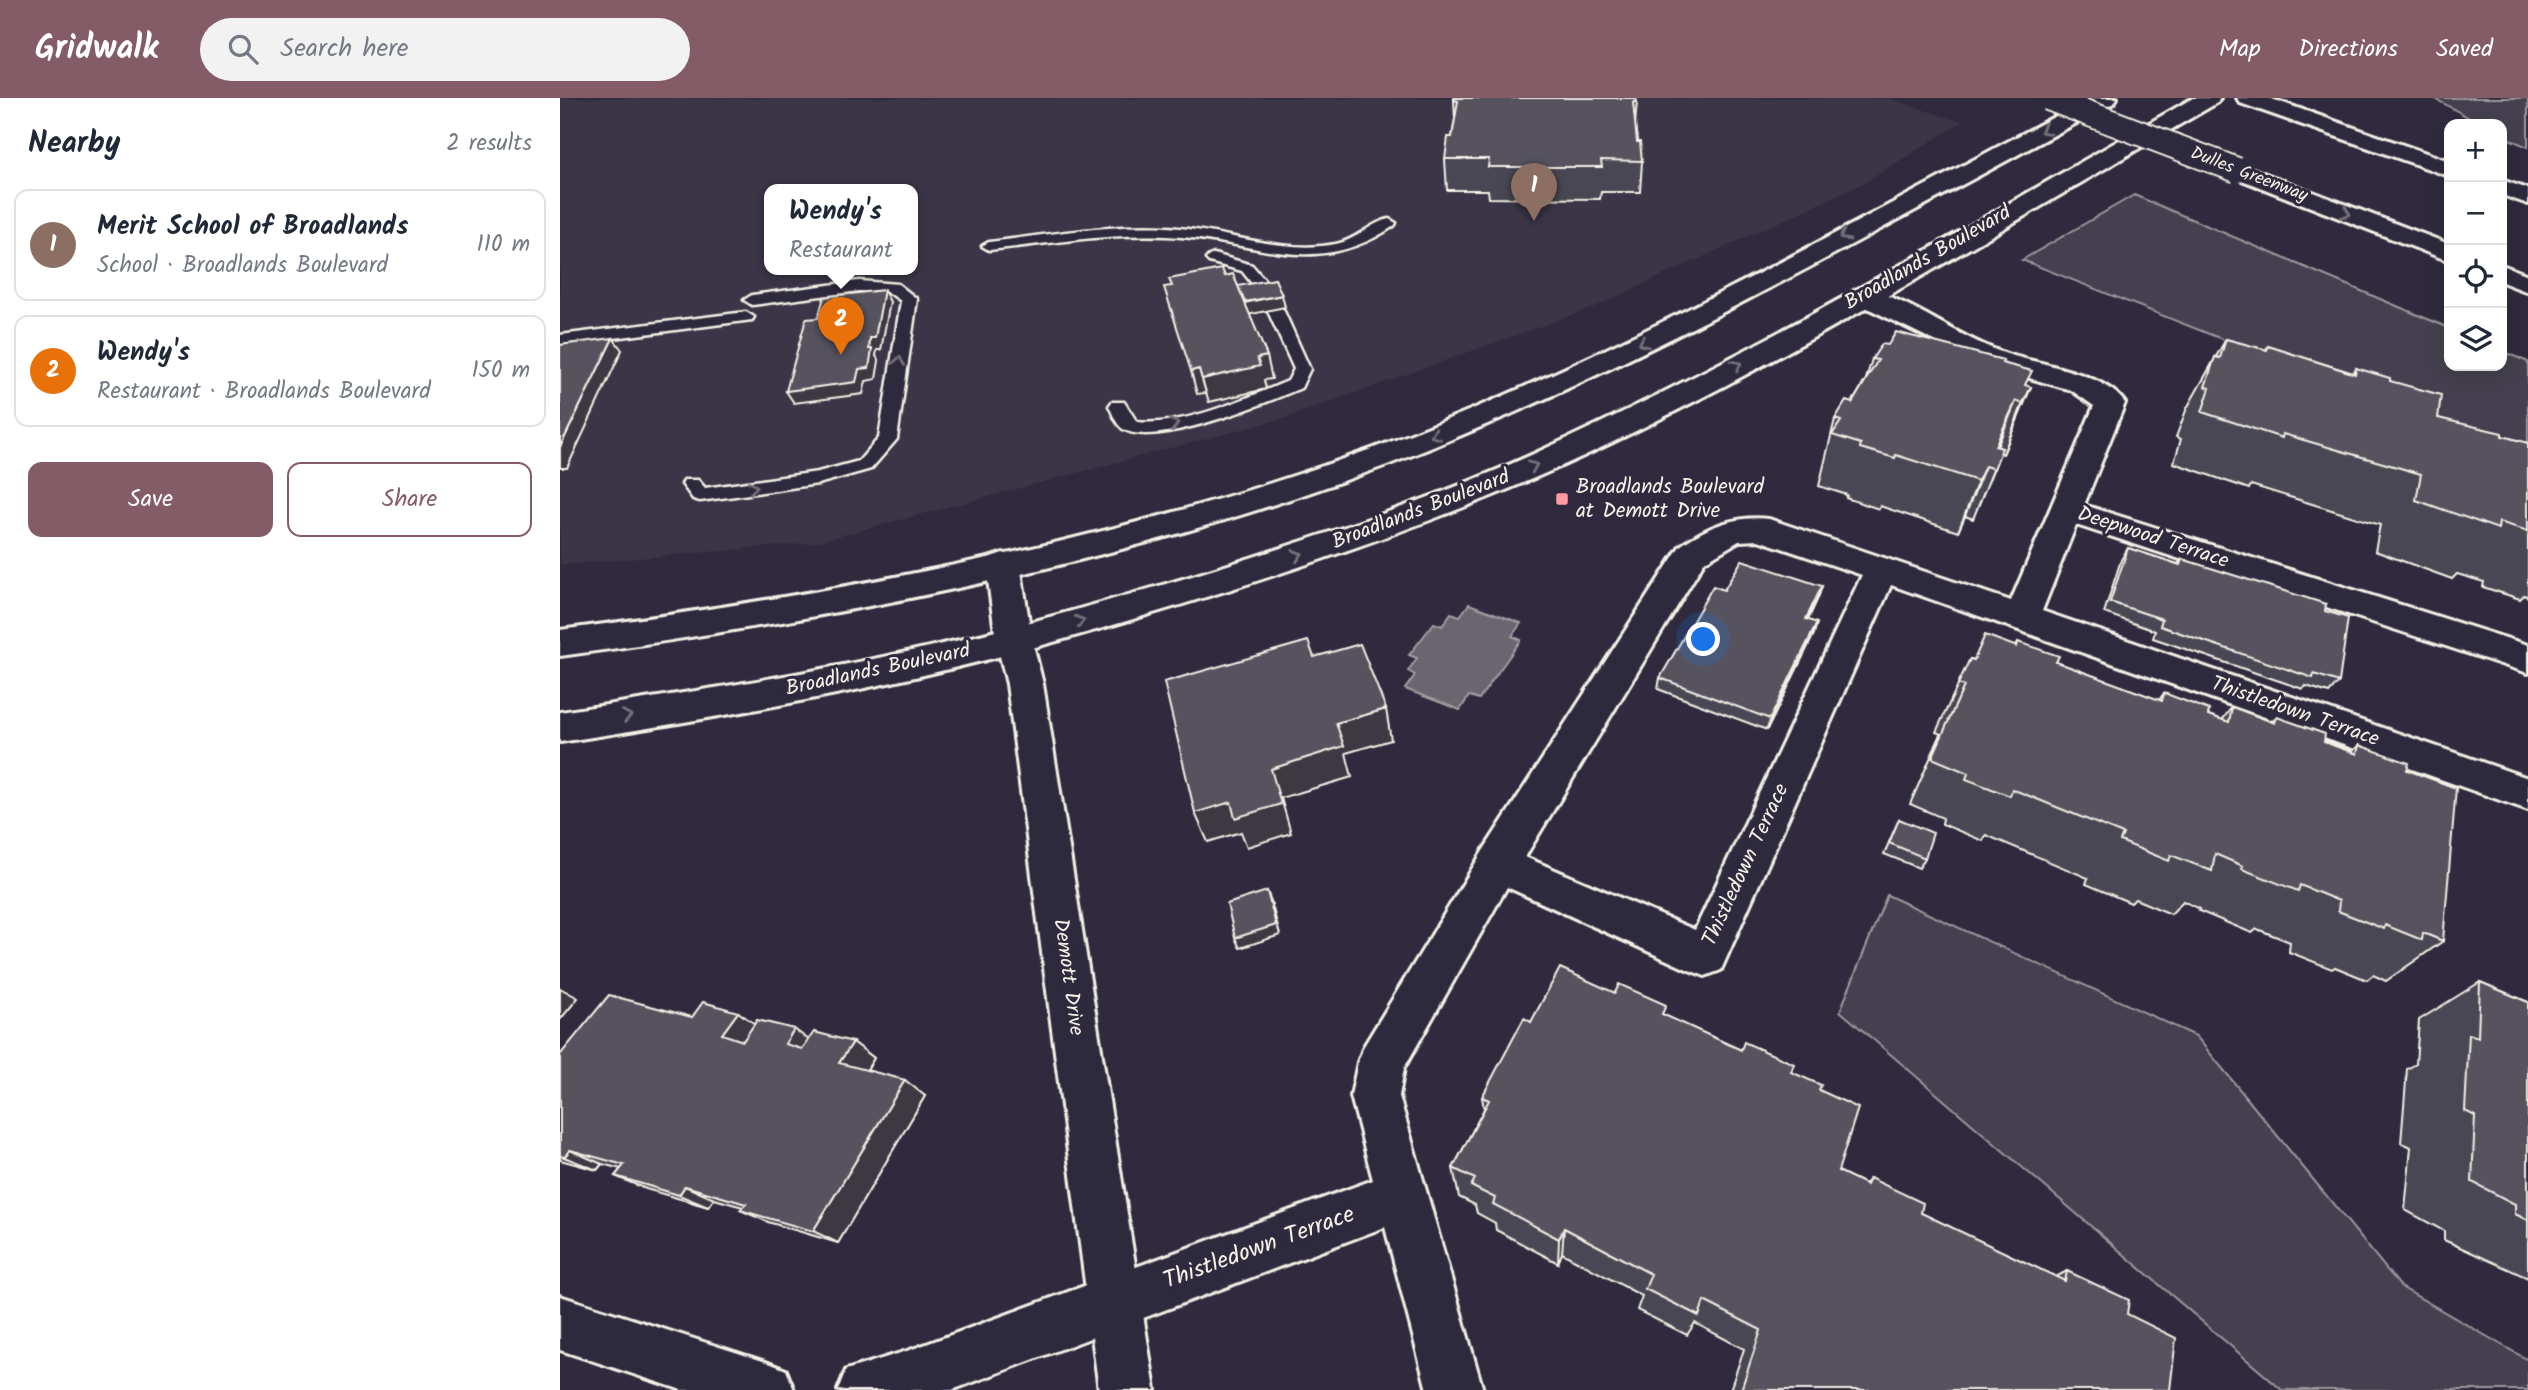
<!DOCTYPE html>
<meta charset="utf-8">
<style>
body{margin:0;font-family:Kalam,sans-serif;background:#f2f2f3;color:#1f2937}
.controls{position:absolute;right:21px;top:21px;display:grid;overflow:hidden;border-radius:14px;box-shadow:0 7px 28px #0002}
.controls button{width:63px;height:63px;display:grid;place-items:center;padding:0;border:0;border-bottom:2px solid #e0e1e3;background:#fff;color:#1f2937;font:35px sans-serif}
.you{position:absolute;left:1144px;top:542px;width:24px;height:24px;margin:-18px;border:5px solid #fff;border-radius:50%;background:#1a73e8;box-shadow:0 0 0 10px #1a73e833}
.badge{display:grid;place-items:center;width:46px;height:46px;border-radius:50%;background:#845c67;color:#fff;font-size:23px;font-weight:700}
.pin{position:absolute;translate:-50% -58px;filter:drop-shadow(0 2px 4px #0008)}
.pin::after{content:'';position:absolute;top:37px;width:24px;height:21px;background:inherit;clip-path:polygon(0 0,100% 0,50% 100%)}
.popup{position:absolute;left:204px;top:86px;width:154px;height:91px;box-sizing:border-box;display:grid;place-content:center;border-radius:14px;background:#fff;filter:drop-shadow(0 2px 5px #0005);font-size:23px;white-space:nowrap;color:#747a83}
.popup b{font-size:26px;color:#1f2937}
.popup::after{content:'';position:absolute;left:50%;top:100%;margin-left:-14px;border:14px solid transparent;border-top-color:#fff}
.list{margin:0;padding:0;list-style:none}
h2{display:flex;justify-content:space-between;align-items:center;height:91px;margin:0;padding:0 28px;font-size:30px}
h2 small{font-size:23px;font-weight:400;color:#747a83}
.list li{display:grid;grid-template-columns:46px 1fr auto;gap:21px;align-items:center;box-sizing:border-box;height:112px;margin:0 14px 14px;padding:0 14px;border:2px solid #e0e1e3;border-radius:14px}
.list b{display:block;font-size:26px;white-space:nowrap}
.list p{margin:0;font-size:23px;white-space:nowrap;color:#747a83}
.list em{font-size:23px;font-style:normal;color:#747a83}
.actions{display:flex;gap:14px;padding:21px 28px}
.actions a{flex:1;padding:16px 0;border:2px solid #845c67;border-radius:14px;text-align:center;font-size:24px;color:#845c67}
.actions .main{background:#845c67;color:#fff}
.icon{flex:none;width:38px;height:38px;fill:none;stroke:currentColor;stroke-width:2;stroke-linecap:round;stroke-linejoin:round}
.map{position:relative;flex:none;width:1968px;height:1292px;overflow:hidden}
header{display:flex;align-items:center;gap:42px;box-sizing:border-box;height:98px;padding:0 35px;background:#845c67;color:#fff}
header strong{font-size:33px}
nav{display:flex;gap:38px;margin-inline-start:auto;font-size:24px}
.search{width:490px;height:63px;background:#f2f2f3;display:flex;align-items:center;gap:18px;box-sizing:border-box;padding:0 24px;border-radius:38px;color:#747a83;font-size:26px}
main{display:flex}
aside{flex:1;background:#fff}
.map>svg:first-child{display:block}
</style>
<header>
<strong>Gridwalk</strong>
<div class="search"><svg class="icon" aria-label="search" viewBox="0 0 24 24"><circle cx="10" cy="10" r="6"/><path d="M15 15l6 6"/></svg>Search here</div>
<nav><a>Map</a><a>Directions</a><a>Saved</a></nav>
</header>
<main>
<aside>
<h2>Nearby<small>2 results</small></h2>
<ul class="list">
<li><span class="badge" style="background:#8d6e63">1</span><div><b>Merit School of Broadlands</b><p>School · Broadlands Boulevard</p></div><em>110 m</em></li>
<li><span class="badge" style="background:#e8710a">2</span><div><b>Wendy's</b><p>Restaurant · Broadlands Boulevard</p></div><em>150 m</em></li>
</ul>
<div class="actions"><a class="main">Save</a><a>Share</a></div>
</aside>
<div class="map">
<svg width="1968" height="1292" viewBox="0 0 1968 1292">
<rect width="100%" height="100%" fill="#2f2a3d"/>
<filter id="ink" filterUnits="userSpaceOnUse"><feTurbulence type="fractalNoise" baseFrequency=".0143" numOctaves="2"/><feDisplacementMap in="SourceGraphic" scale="14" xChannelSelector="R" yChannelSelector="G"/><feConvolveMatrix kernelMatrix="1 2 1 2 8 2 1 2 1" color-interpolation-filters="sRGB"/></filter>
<g filter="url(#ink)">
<path fill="#3b3647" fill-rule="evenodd" d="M0 0H1327L1402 24 1304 85 1032 210 725 320 253 445 0 467ZM209 91H353V171H209Z"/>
<path fill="#454050" stroke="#9c989c" stroke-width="2" d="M1874 0H1968V49L1942 38V26H1920Z
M1574 97 1889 230V268H1942V253L1968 264V371L1874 325 1462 162Z
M1327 797 1636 938 1841 1189 1968 1262V1292H1722L1280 913Z"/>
<path fill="#6a6670" stroke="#a19ea0" stroke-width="2" d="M909 506 961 525 952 538 961 542 919 601 909 598 900 612 845 591 855 577 848 573 857 560 849 557 874 525 882 528 891 515 900 518Z"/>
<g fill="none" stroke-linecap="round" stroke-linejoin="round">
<g stroke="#f4f1e8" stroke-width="5">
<path id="service" d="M829 121 836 125 834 128C753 183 693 141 606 138 547 135 487 146 429 152L422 148 429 144C487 137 547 126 606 129 662 131 720 157 776 146 797 142 810 125 829 121Z
M654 156 692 167 715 194 713 197H701L682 173 649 164 646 161 649 158Z
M299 183 338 186 357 201 337 341 311 371 258 386 140 403 133 401 122 386 124 382H138L145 390 258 374 299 363 319 340 341 203 328 194 299 193 192 207 184 202 192 197Z
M715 206 723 211 750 271 741 290C708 304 594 351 563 331 556 326 553 316 549 308L552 304H564L577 324C623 329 686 300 728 283L734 271 707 211Z
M186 214 194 219 192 222 0 247V237Z"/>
</g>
<g stroke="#f4f1e8" stroke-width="6">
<path id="minor" d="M1304 190C1354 203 1398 240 1447 256 1481 267 1543 274 1565 305L1524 407 1968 547V575L1516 427 1482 513 1968 680V712L1331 487 1161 872 1145 878 1129 872 947 789 844 970 839 998 923 1292H867L825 1129 392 1292H278L286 1272 350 1252 813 1082 791 998 798 964 804 948 923 753 1120 448C1147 429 1175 417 1209 421L1451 503 1534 308 1511 292 1424 267 1295 204 1291 198 1295 192ZM1198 442 1302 477 1135 832 965 759 1144 464 1179 443Z
M0 1198 206 1264 226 1272 234 1292H122L0 1252Z"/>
</g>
<g stroke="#f4f1e8" stroke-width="6">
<path id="tertiary" d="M443 455 455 459 460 467 472 542 483 586 595 1292H539L447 586 436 542 426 467 431 459Z"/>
</g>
<g stroke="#f4f1e8" stroke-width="6">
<path id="secondary" d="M1530 0H1557L1554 5C1328 125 1105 256 868 351 596 460 289 519 0 558V532C284 495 578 441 846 338 1083 246 1305 118 1530 0Z
M1633 0H1660L1657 5C1439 131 1225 267 995 371 891 417 783 455 675 490 560 526 445 560 328 585 219 609 110 627 0 644V614C125 595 251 576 374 548 481 523 586 493 690 460 788 429 886 396 980 353 1206 251 1418 122 1633 0Z"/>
</g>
<g stroke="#f4f1e8" stroke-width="6">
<path id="motorway" d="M1677 0H1709L1889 63V78L1680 5Z
M1677 65 1889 146V163L1669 77 1665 72 1669 67Z
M1942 82 1968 91V106L1942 97Z
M1942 167 1968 177V194L1942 184Z"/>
</g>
<use href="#service" fill="#2f2a3d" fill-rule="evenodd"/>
<use href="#minor" fill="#2f2a3d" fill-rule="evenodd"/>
<use href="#tertiary" fill="#2f2a3d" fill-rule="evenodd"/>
<use href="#secondary" fill="#2f2a3d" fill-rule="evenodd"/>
<use href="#motorway" fill="#2f2a3d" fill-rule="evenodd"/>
<g stroke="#f4f1e8" stroke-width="28" stroke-linecap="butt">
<path id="motorway-bridge" d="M1488 0 1677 72"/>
</g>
<use href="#motorway-bridge" stroke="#2f2a3d" stroke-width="24"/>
</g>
<path fill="#4a4752" stroke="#f4f1e8" stroke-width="2" d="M894 2 1077 4 1075 27 1077 44 1082 63 1080 94H1041L1040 101 929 100 928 92H887L885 61 892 39 895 21Z
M1666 241 1706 252 1708 248 1793 275 1796 270 1830 283 1878 320 1968 345V499L1964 497 1960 501 1923 489 1924 484 1897 476 1892 481 1815 453 1820 427 1691 387 1689 391 1614 365 1621 341 1616 339 1627 310Z
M1328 247 1442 265 1466 288 1471 289 1443 356 1440 355 1413 421 1405 418 1398 434 1320 408 1319 411 1286 400 1287 397 1259 388 1275 321 1292 305 1306 281 1312 261Z
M1568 450 1618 466 1622 461 1765 513 1779 584 1769 595 1746 588 1743 591 1593 540 1595 533 1544 515 1561 462Z
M1262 488 1258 500 1248 522 1254 536 1207 632 1098 591 1100 580 1164 492Z
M1458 544 1496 564 1599 602 1604 595 1648 617 1662 622 1672 609 1712 624 1717 619 1764 644 1792 654 1799 647 1847 672 1883 843 1826 883 1813 877 1807 882 1775 869 1772 871 1729 854 1730 844 1697 831 1692 835 1639 813 1640 811 1623 803 1611 816 1575 801 1571 805 1526 786 1528 780 1426 737 1423 743 1382 726 1383 720 1350 706 1381 636 1376 634 1410 561 1414 562 1456 548Z
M1339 721 1365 760 1359 770 1324 756Z
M1920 884 1968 904V1180L1884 1142V1133L1845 1112 1851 1049 1841 1045 1847 971 1856 966 1859 922Z
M1055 895 1181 952 1231 974 1259 992 1278 1073 1305 1086 1310 1080 1361 1115 1496 1179 1507 1173 1567 1216 1610 1292H1170L1184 1251 1135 1225 1127 1237 1077 1212 1082 1198 1002 1155 998 1165 936 1132 935 1125 917 1115 915 1107 899 1099 893 1070 924 1011 922 999 971 924Z
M178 914 194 926 234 931 248 942 293 944 314 960 307 973 365 998 278 1145 208 1124 180 1112 183 1109 154 1101 148 1109 86 1091 55 1078 61 1071 42 1066 37 1072 0 1062V957Z"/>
<path fill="#3c3942" stroke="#f4f1e8" stroke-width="2" d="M324 192 330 204 321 252H317L316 258 319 263 316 281 306 283 303 296 234 305 226 293 299 271 309 251 310 240Z
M722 197 725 209 687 217 684 205Z
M53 240 62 252 7 370H0V349Z
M707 258 712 281 704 282 706 291 649 304 642 281 697 260Z
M639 271 646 295 637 296 631 273Z
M1471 289 1443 356 1463 305Z
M1456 303 1435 354V348Z
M1425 368 1405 418 1398 434 1418 383Z
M1262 488 1258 500 1243 532 1246 521Z
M1257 525 1254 536 1207 632 1210 621Z
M826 611 831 642 786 655 792 679 721 700 731 735 687 749 681 734 648 744 635 715 711 671 776 625Z
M707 793 711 803 720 837 680 850 675 840Z
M0 890 18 900 0 922Z
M178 914 202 931 187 952 162 936Z
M234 931 257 948 249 962 225 946Z
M293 944 314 960 301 981 279 965Z
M345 982 365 998 278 1145 253 1133Z
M10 1052 42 1066 37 1072 4 1059Z
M125 1088 154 1101 148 1109 119 1097Z
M1004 1130 1002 1155 998 1165 999 1141Z"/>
<path fill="#56525f" stroke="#f4f1e8" stroke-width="2" d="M894 0H1076L1077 4H1073L1077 44H1080L1082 63 1041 62 1042 69H928L929 61H885L888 39H892L898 3 894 2Z
M662 171 665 178 673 176 707 258 697 260 700 268 642 281 639 271 631 273 604 189 612 188 609 181Z
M715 181 722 197 685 204 678 188Z
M324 192 315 240H310L309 251H312L309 270 299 271 296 284 226 293 246 221 258 220 264 199Z
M1336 234 1443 262 1442 265 1472 273 1465 287 1471 289 1463 305 1456 303 1435 348 1442 350 1434 371 1425 368 1418 383 1336 357 1335 360 1300 350 1301 346 1272 337 1281 323 1275 321 1286 303 1292 305 1318 262 1312 261 1322 246 1328 247Z
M53 240 0 349V247Z
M1666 241 1707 252 1708 248 1795 276 1796 270 1830 280V283L1881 297 1878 320 1942 335V338L1968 345V433L1939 424 1938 431 1856 402 1861 376 1723 336 1722 340 1642 314 1650 290 1645 289 1655 259 1660 260Z
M1568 450 1620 467 1622 461 1766 506 1765 513 1788 520 1779 584 1754 576 1753 580 1600 528 1602 521 1550 504Z
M1182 462 1262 488 1246 521 1257 525 1210 621 1100 580 1153 488 1164 492Z
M1425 537 1457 549 1458 544 1499 558 1496 564 1602 603 1604 595 1649 612 1648 617 1669 624 1672 609 1715 625 1717 619 1765 636 1764 644 1797 656 1799 647 1849 665 1847 672 1896 690 1883 843 1863 835 1862 842 1825 827 1824 831 1778 813 1779 803 1740 787 1738 793 1682 771 1683 768 1655 756 1652 773 1611 757 1609 763 1560 743 1563 736 1452 691 1450 698 1406 681 1408 675 1372 660 1404 588 1398 586 1410 561 1414 562Z
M748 543 754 559 800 546 826 611 776 625 784 648 711 671 721 706 675 720 671 704 635 715 604 584Z
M1339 721 1373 735 1365 760 1329 745Z
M707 793 716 827 675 840 667 806Z
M1000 870 1055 895 1059 886 1106 907 1102 916 1181 952 1184 944 1234 966 1231 974 1261 987 1259 992 1298 1010 1278 1073 1307 1087 1310 1080 1363 1105 1361 1115 1505 1183 1507 1173 1569 1202 1567 1216 1616 1240 1610 1292H1181L1201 1232 1144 1203 1139 1218 1085 1191 1091 1176 1004 1130 999 1141 933 1106 935 1100 911 1088 915 1081 893 1070 929 1002 922 999 964 920 971 924Z
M1920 884 1968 904V1122L1955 1116V1106L1912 1084 1915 1018 1905 1013 1909 936 1918 939Z
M49 897 132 919 143 904 178 914 162 936 183 943 197 922 234 931 225 946 242 951 254 934 293 944 279 965 345 982 253 1133 180 1112 186 1106 125 1088 119 1097 55 1078 64 1067 10 1052 4 1059 0 1058V957Z"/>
<defs><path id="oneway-chevron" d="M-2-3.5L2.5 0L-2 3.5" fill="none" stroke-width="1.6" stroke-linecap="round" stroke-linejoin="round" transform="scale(1.75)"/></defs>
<g stroke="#747079">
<use href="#oneway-chevron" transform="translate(1485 32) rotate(152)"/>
<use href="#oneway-chevron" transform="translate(1786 115) rotate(21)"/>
<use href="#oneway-chevron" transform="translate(1284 138) rotate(152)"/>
<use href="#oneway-chevron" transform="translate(1083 245) rotate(154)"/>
<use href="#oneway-chevron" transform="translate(339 263) rotate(-81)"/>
<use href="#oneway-chevron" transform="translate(1177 267) rotate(-28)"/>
<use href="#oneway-chevron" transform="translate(614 326) rotate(-16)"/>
<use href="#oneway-chevron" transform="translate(875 337) rotate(157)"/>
<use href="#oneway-chevron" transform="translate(973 368) rotate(-23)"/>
<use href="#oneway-chevron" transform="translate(193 389) rotate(-8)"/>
<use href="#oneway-chevron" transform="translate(738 457) rotate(-18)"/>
<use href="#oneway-chevron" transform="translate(520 523) rotate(-16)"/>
<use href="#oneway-chevron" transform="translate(67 618) rotate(-9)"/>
</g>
</g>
<rect fill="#ff9aa2" stroke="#2f2a3d" stroke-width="2.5" x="995" y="394" width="14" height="14" rx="3.5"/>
<g text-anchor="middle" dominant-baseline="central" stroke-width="6" stroke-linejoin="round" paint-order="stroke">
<g font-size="18" fill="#f4f1e8" stroke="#2f2a3d">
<text transform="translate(1689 77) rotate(21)">Dulles Greenway</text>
</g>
<g font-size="21" fill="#f4f1e8" stroke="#2f2a3d">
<text transform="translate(1368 160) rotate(-30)">Broadlands Boulevard</text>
<text transform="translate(861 412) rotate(-21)">Broadlands Boulevard</text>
<text transform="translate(1593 440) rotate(18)">Deepwood Terrace</text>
<text transform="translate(318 572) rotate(-12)">Broadlands Boulevard</text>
<text transform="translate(1735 614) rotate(19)">Thistledown Terrace</text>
<text transform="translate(1186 767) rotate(-65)">Thistledown Terrace</text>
<text transform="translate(508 879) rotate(82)">Demott Drive</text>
</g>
<g font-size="21" fill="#f4f1e8" stroke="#2f2a3d" text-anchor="start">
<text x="1016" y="389">Broadlands Boulevard<tspan x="1016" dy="24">at Demott Drive</tspan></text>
</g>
<g font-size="24" fill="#f4f1e8" stroke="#2f2a3d">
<text transform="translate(699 1150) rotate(-20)">Thistledown Terrace</text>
</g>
</g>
</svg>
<div class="controls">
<button>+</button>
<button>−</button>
<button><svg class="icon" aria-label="locate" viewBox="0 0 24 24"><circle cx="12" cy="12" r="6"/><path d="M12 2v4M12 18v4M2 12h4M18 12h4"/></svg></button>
<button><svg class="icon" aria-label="layers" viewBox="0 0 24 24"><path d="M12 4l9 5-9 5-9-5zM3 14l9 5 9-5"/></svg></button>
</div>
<div class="you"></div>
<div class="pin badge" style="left:974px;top:123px;background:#8d6e63">1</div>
<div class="pin badge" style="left:281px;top:257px;background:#e8710a">2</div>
<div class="popup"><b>Wendy's</b>Restaurant</div>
</div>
</main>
